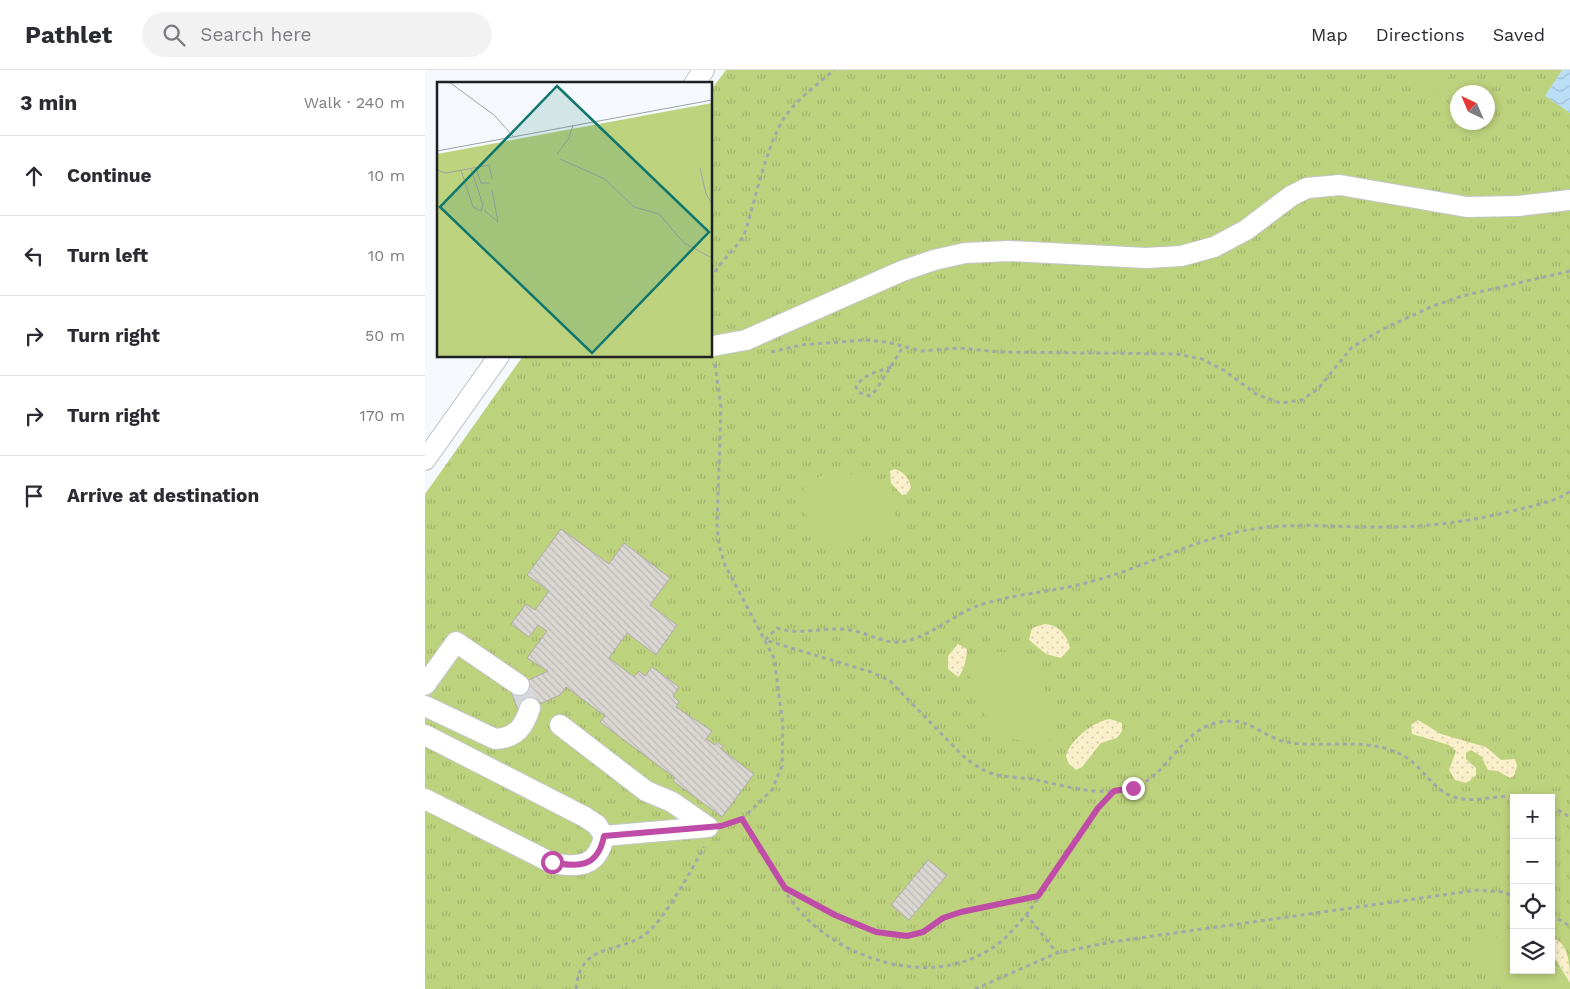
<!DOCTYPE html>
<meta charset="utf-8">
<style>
body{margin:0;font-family:"Work Sans",sans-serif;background:#f2f2f3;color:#2b2b33}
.controls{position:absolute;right:15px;bottom:15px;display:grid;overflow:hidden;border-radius:0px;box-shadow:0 2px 8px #0003}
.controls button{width:45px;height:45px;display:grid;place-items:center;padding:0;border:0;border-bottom:1px solid #e1e1e2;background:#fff;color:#2b2b33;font:25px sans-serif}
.compass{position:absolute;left:1025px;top:15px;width:45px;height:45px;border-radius:50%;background:#fff;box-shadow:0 2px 8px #0003;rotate:316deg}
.stop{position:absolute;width:15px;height:15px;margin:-11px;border:4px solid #bf4da7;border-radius:50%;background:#fff}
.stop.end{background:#bf4da7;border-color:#fff;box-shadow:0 1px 5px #0008}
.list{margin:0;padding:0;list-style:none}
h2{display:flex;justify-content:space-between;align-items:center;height:65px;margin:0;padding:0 20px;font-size:21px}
h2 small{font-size:16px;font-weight:400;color:#7c7c81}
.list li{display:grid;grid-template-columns:32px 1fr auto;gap:15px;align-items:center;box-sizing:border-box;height:80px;padding:0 20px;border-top:1px solid #e1e1e2}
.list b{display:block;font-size:19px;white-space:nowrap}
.list em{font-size:16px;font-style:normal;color:#7c7c81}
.icon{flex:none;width:28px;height:28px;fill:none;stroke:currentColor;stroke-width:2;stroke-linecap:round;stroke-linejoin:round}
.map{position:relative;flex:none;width:1145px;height:919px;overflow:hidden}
header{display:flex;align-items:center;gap:30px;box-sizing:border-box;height:70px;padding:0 25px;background:#fff;border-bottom:1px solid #e1e1e2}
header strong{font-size:24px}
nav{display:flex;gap:28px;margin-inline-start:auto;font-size:18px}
.search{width:350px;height:45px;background:#f2f2f3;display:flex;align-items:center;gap:12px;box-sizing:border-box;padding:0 18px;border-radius:28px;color:#7c7c81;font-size:19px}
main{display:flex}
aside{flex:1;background:#fff}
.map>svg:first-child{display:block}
</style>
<header>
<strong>Pathlet</strong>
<div class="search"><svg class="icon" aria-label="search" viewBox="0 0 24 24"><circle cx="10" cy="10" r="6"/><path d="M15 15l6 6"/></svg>Search here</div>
<nav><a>Map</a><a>Directions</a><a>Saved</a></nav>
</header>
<main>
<aside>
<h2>3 min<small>Walk · 240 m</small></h2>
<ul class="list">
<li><svg class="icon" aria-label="ahead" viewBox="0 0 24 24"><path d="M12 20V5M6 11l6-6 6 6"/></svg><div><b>Continue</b></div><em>10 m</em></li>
<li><svg class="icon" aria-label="left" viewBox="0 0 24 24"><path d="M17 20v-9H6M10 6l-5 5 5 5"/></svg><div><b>Turn left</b></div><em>10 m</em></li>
<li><svg class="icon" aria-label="right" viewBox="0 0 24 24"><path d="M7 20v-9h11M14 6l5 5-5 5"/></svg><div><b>Turn right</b></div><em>50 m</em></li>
<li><svg class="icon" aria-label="right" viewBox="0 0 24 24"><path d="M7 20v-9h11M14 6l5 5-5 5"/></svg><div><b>Turn right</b></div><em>170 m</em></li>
<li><svg class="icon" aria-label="arrive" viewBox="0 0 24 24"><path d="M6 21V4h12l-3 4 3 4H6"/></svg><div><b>Arrive at destination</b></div></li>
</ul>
</aside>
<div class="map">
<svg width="1145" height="919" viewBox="0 0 1145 919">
<defs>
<pattern id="grass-tufts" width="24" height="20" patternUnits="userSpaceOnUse" patternTransform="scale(1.25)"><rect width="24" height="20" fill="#bdd27d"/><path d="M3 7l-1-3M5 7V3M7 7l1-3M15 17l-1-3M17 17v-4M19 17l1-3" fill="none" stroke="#a2b46c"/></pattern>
<pattern id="sand-dots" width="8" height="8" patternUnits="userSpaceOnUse" patternTransform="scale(1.25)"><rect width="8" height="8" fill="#f9efca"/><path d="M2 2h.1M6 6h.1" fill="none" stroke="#d5cdad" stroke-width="1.8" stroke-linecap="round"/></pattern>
<pattern id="water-waves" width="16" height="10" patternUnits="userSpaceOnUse" patternTransform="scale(1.25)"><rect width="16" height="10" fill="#bbdef6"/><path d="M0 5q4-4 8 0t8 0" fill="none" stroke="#a0bed3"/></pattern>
<pattern id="building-back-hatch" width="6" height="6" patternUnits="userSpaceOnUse" patternTransform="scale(1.25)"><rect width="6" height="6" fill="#dad7d3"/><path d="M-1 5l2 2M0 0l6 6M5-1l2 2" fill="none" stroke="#bbb8b5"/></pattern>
</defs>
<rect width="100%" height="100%" fill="#f5f9fd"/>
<path fill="url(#grass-tufts)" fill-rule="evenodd" d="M301 0H1145V919H0V424L98 286H286V20ZM1032 22H1062V52H1032ZM1089 728H1126V900H1089Z"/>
<path fill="url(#sand-dots)" d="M470 399C479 402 484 408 486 417L482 424 477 425 466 413 465 401Z
M620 554C634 555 642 565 645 578L636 588 621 584 604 570 607 558Z
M533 574 542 579C542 586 539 602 533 607L523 599V586Z
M685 649 697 653V661L692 668 676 673 657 697 651 700 643 693 641 686C645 670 669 651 685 649Z
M993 650 1016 664 1061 677 1076 690 1090 689 1092 696 1089 706 1085 708 1073 701 1063 700 1056 686 1046 680 1041 683V689L1051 698V705L1042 713 1030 710 1024 700 1031 681 1024 675 987 664 986 655Z
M1126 868C1145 871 1145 899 1145 913L1126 882Z"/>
<path fill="#bdd27d" d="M965 0H1024L1027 2 1008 30Z
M435 403C456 412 468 426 470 449 463 462 453 459 442 466 434 471 429 477 419 478 413 479 405 477 400 474 390 467 374 435 377 423 379 417 387 409 393 407 406 402 422 407 435 403Z
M567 581C579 582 593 583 603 591 618 602 646 685 609 674 598 671 585 669 576 664 563 655 541 611 546 596 550 587 558 583 567 581Z
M1079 866 1089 869V900H1125L1137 919H1079C1071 909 1059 907 1051 897 1033 876 1062 866 1079 866Z
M225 912 268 919H205Z"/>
<path fill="url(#water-waves)" d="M1137 0H1145V43L1120 26Z"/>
<path fill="url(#building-back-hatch)" stroke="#afaba8" d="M136 459 184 494 199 473 245 508 225 535 252 555 231 585 202 563 184 588 209 607 214 601 220 606 227 597 254 617 248 626 254 632 251 637 287 661 281 669 290 675 292 672 298 676 296 679 329 704 297 747 248 711 250 708 175 652 180 646 141 617 135 625 94 643 85 619 123 601 102 588 122 561 113 555 104 567 86 554 101 534 110 540 124 521 102 505Z
M503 790 522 805 484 850 466 835Z"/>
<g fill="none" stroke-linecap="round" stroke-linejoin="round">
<path stroke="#d5d8dc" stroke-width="20" stroke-dasharray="20 10" stroke-linecap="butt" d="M94 615 105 638"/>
<g stroke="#c2c6ca" stroke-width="22">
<path id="minor" d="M269 14 279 0
M288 276 321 270 477 201 509 190 540 183 584 181 721 188 756 186 789 177 821 160 866 126 882 118 915 115 1042 137 1093 136 1145 130
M0 390 74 286
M0 615 31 572 94 615
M0 636 70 669C91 668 99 657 105 638
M135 655 221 721 247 732 283 757
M0 665 160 747 172 755 179 766C173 797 154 798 127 793L0 729
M179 766 283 757"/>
</g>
<path stroke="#a4a6a9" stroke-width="3" stroke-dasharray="4 4" stroke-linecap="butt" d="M286 209C294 192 309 181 319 165 331 129 340 79 359 48 372 29 392 15 409 0
M346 282 376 275 441 270 462 272 497 281 534 278 574 282 751 284 777 289 800 301 831 324 855 333 877 330 893 319 927 277 960 258 1008 236 1037 226 1145 201
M290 294 296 337 292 454 294 476 300 495 349 588 358 655 357 696 347 720 317 749 301 755
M466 297C453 302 438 304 431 317L433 322 444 326 451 320 478 277
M1104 728C1079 721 1053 735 1029 727 1007 720 997 695 977 685 942 666 898 679 861 672 841 668 825 650 805 651 760 652 750 695 718 713 686 731 642 716 607 709 593 707 577 708 563 702 553 698 546 692 538 686L465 611 446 602 340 570 352 558C377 566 400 556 425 560 444 563 462 576 481 571 508 565 529 544 555 535 591 523 631 522 668 511 722 497 772 467 829 459 873 452 916 458 960 457 1007 457 1054 450 1099 438 1115 434 1132 431 1145 421
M1126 736 1145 747
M317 749C334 777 359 826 381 848 433 898 523 919 580 868 624 826 646 766 688 722
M361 819C396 837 442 868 482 865 498 865 506 853 519 848 548 836 582 832 613 826
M601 844 632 883
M1126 845 1145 856
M151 919C155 874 188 884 218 866 238 853 267 799 279 777
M550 919 632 883 686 872 1053 820 1077 822 1089 826"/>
<use href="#minor" stroke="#fff" stroke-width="20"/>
</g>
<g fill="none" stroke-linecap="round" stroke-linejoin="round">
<path stroke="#bf4da7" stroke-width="6" d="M127 792C154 798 173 797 179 766L296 756 317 749 360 818 410 845 451 862 482 866 498 862 518 848 536 842 613 826 673 738 689 721 708 718"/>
</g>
<g transform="translate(12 12)">
<rect width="275" height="275" fill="#f5f9fd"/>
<path d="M275 21V275H0V72Z" fill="#bdd27d"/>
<path d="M113 116a7 7 0 1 1 14 0a7 7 0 1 1-14 0ZM29 151 39 160 37 169 32 168 26 156ZM118 152 125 160 117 172 112 162ZM248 241a7 7 0 1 1 14 0a7 7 0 1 1-14 0ZM147 253 154 259 151 275 144 271Z" fill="#bdd27d"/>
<path fill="none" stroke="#9fa2a5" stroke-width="1" d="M12 0 57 33 76 54M0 69 275 18M120 72 132 56 136 43M123 77 168 97 197 125 222 132 247 161 275 176M39 86 44 101H53M263 86 269 112 275 121M0 88 9 91 52 83 55 97M24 88 36 125 44 129 46 123 34 87M55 108 61 140M47 128 61 140"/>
<path fill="#0f766e" fill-opacity="0.15" stroke="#0f766e" stroke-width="2.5" d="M120 4 272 150 155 271 3 125Z"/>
<rect width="275" height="275" fill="none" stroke="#1f2021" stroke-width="2.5"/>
</g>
</svg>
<div class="controls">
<button>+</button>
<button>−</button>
<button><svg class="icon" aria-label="locate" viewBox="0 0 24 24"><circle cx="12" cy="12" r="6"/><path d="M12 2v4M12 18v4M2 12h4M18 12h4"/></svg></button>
<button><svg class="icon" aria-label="layers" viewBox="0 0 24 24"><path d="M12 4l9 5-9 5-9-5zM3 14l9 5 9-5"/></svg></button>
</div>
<svg class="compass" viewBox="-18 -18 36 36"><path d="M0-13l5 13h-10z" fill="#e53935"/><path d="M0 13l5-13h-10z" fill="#7c7c81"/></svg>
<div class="stop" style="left:127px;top:792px"></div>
<div class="stop end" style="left:708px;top:718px"></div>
</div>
</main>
